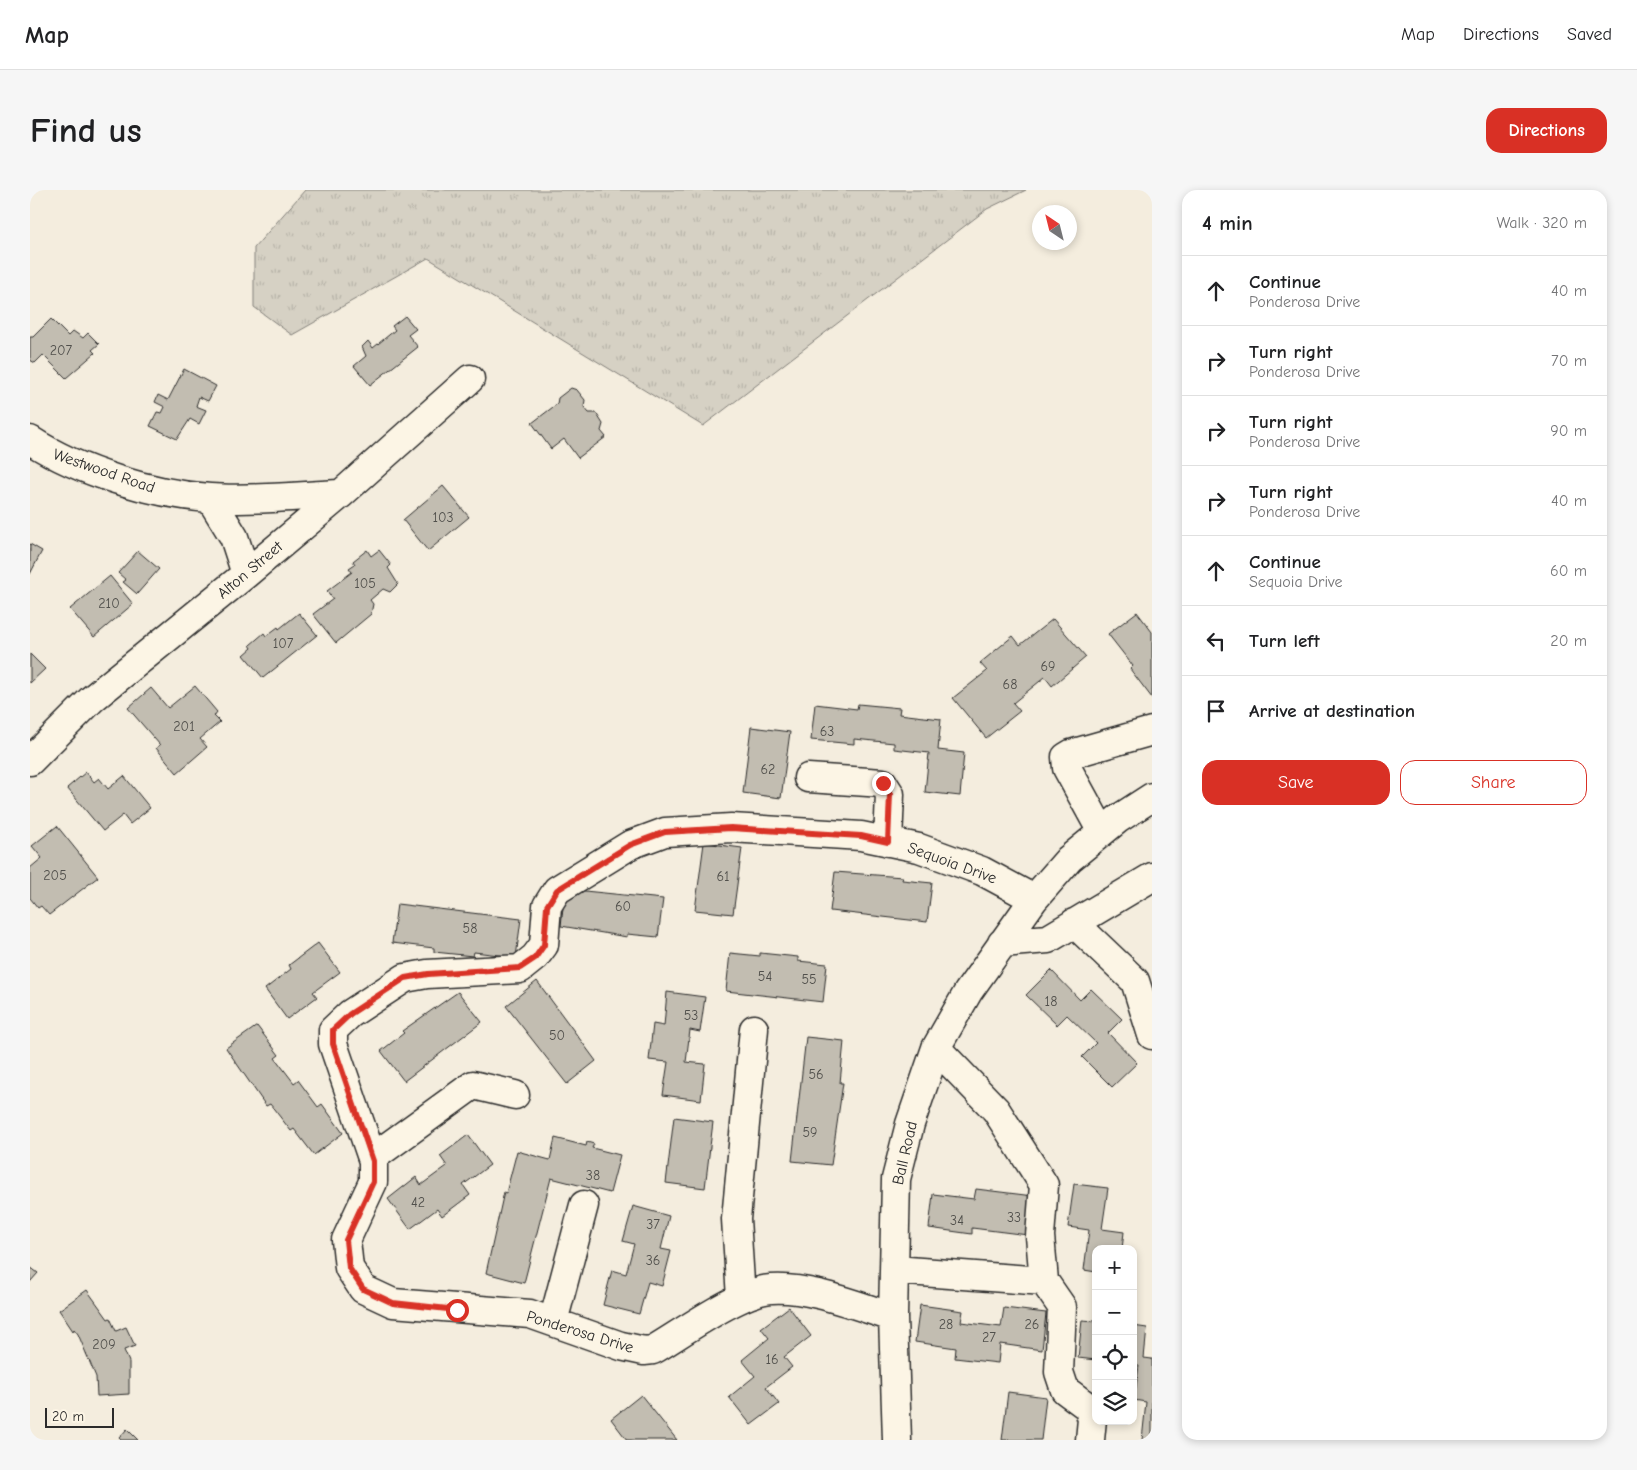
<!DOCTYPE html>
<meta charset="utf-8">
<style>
body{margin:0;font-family:"Comic Neue",sans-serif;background:#f6f6f6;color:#202124}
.controls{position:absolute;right:15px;bottom:15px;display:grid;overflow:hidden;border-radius:10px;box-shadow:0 2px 8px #0003}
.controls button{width:45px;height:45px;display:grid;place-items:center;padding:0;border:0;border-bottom:1px solid #e0e0e0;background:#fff;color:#202124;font:25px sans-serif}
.compass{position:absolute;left:1002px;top:15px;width:45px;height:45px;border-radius:50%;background:#fff;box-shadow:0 2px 8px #0003;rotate:325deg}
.scale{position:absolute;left:15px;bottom:12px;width:69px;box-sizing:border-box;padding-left:5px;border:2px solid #2b2b2b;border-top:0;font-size:14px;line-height:18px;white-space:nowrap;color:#2b2b2b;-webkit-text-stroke:4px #fcf5e5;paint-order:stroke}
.stop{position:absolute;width:15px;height:15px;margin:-11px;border:4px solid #d93025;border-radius:50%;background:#fff}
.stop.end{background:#d93025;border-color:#fff;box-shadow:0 1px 5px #0008}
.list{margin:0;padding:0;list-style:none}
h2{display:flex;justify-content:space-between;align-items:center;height:65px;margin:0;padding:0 20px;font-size:21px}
h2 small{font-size:16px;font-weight:400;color:#757577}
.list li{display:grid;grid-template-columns:32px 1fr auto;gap:15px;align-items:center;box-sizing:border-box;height:70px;padding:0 20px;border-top:1px solid #e0e0e0}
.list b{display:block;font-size:19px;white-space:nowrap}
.list p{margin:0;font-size:16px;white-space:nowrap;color:#757577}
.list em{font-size:16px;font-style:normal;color:#757577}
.actions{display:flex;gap:10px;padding:15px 20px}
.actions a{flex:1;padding:11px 0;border:1px solid #d93025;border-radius:15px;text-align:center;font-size:18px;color:#d93025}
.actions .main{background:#d93025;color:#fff}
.icon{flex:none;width:28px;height:28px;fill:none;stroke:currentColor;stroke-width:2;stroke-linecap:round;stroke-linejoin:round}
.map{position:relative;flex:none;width:1122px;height:1250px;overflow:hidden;border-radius:15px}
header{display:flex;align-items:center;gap:30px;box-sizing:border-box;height:70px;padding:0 25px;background:#fff;border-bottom:1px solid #e0e0e0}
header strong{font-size:24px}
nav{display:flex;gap:28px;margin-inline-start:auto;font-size:18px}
.intro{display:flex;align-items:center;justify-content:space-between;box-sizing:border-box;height:120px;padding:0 30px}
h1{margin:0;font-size:35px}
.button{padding:12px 22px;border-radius:15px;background:#d93025;color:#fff;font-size:18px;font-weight:700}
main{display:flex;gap:30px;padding:0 30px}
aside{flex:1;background:#fff;border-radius:15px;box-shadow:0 2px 8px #0003}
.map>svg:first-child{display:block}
</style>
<header>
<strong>Map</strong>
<nav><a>Map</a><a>Directions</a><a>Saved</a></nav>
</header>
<div class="intro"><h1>Find us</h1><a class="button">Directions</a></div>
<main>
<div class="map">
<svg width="1122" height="1250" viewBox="0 0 1122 1250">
<defs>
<pattern id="grass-tufts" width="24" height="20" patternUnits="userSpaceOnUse" patternTransform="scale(1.25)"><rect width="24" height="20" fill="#d6d1c4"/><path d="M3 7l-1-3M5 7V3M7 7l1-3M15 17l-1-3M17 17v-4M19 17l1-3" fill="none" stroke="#b8b4a9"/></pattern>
</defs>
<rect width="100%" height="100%" fill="#f4edde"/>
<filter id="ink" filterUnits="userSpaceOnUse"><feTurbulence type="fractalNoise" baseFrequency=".02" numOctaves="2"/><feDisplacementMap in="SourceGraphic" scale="10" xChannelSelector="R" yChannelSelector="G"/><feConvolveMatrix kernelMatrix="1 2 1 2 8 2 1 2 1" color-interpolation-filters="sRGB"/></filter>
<g filter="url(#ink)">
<path fill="url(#grass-tufts)" stroke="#807e78" d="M275 0H996L957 19 673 236 398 68 262 145 224 117V58Z"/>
<path fill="#c2bdb1" stroke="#2b2b2b" d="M375 126 386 139 378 145 388 157 340 195 324 176 336 166 332 157 338 151 343 158 365 140 362 136Z
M21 129 38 146 43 141 53 148 58 143 69 154 62 160 65 163 36 188 13 165 5 173 0 170V147H3Z
M154 179 186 196 178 211 169 207 166 216 176 220 169 234 160 229 147 249 120 236 127 222 132 223 135 217 125 212 128 205 138 210Z
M541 198 547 200 555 210 554 217 559 223H566L573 234 571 241 576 247 548 268 534 249 521 259 502 233 527 214 528 208Z
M413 296 439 327 398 361 373 330Z
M0 354 12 361 0 384Z
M337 360 341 366 349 360 361 375 358 378 368 394 360 402 353 399 340 410 343 414 341 424 306 453 283 424 303 409 297 401 322 382 319 378 325 374 323 371Z
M108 361 129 379 107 404 93 392 96 390 88 383Z
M80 386 103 414 64 447 40 419Z
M1107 422 1122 442V508L1100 479 1103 476 1078 444Z
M269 423 287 445 233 488 214 465 222 458 220 455 234 443 236 446 248 437 249 439Z
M1023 429 1056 467 1022 496 1015 487 983 513 990 521 956 548 923 508 957 481 950 473 983 446 990 455Z
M0 464 15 479 0 493Z
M165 496 187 522 184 526 190 532 170 549 177 557 147 583 126 558 130 555 98 518 121 498 138 518Z
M785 514 827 519 828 514 870 518 869 524 911 529 908 560 934 563 930 606 895 602 899 563 864 559V553L824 549V554L781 550Z
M721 537 760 542 751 608 713 603Z
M56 582 64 592 69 588 78 599 94 586 120 618 100 634 93 625 73 641 37 598Z
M27 636 68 687 19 725 11 716 8 718 0 708V678L12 668 2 656Z
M674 653 712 658 703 724 665 720Z
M805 682 873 687 872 690 902 693 897 732 800 721Z
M535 699 633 709 628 747 597 744V747L531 736Z
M367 714 491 729 486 767 444 762 443 766 404 762V758L362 753Z
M288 753 310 782 283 802 287 807 257 829 235 799 261 779 259 775Z
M700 763 730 766V763L768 767V771L797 774 793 812 696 801Z
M1021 780 1050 810 1061 799 1092 829 1078 843 1107 873 1082 897 1052 867 1066 853 1037 825 1027 835 996 805Z
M507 791 566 871 537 894 476 816Z
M428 802 452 832 374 891 351 861 374 843 372 841Z
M637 802 675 807 670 842 660 840 656 872 675 874 671 910 633 905 638 872 619 870 623 834 634 836Z
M227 836 249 865 245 868 264 893 268 890 288 917 292 914 313 943 284 965 264 939 261 941 240 914 236 916 196 858Z
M776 847 814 851 810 893H813L801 975 762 971Z
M644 927 683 932 675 998 636 993Z
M438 945 460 975 433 995 440 1005 412 1026 407 1019 380 1039 358 1009 386 987 391 995 417 976 410 966Z
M525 948 556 956 557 952 564 954 562 958 590 965 580 1003 521 988 494 1093 456 1083 474 1002 476 1003 487 961 520 970Z
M1044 994 1078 998 1072 1039 1094 1042 1092 1059H1066V1082L1054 1080 1059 1040 1038 1037Z
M946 999 1011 1007 1006 1046 942 1038V1044L899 1038 903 1004 944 1009Z
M603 1016 639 1026 631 1059 641 1061 632 1096 618 1092 609 1124 573 1115 582 1080 596 1084 604 1054 593 1051Z
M0 1077 8 1083 0 1092Z
M57 1100 78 1129 80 1128 86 1141 96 1137 105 1156 94 1160 99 1172V1204L67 1206 66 1187 48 1144 44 1139 43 1141 29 1120Z
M890 1115 933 1121 931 1132 971 1137 974 1118 1016 1123 1012 1160 970 1154 968 1173 925 1168 926 1158 885 1152Z
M759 1117 781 1146 754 1167 762 1177 736 1197 749 1214 721 1235 699 1207 725 1186 712 1170 739 1148 731 1138Z
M1052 1130 1066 1131V1170L1048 1168Z
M1103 1136 1117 1138 1114 1168 1122 1169V1250H1112L1116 1212 1104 1210 1109 1176 1103 1175Z
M978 1202 1016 1207 1011 1250H972Z
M611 1205 647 1250H597L581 1229Z
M97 1239 108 1250H91L89 1248Z"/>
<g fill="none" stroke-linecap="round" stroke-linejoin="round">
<g stroke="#2b2b2b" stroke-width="31">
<path id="minor" d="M0 250C49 282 122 304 180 308 223 311 268 306 311 304
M180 308 204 347 216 384
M0 571 62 509 216 384 311 304 440 189
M778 588 853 593 860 604 858 652
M1072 642 1037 578 1036 567 1041 564 1122 541
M1044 733 1105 791 1122 845
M972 753 1018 749 1122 687
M906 858 966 920 1014 995 1010 1046 1014 1091 1032 1117 1029 1182 1035 1200 1058 1217 1062 1229 1060 1250
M342 968 443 895 485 905
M864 1080 1014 1091
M711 1108 706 1029 724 839
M863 1127C827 1116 779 1096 741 1099 710 1101 652 1143 623 1160L614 1161 591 1156 500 1124 363 1113 333 1099 319 1078 316 1050 343 992V971L303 854V840L320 824 375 788 397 784 490 779 505 767 514 755 517 716 527 700 600 655 635 642 701 638 831 646 889 658 952 681 1004 709
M523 1132 554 1015
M867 1250 863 1127 866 989 880 934 906 858 938 802 1004 709 1039 669 1088 629 1122 607"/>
</g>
<use href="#minor" stroke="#fcf5e5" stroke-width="28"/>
</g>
</g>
<g fill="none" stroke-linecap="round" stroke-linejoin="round" filter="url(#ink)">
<path stroke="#d93025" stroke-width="6" d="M427 1120 363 1113 333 1099 319 1078 316 1050 343 992V971L303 854V840L320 824 375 788 398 784 490 778 505 768 514 755 517 716 527 700 600 655 635 642 701 638 831 646 858 652 860 604 853 593"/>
</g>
<g text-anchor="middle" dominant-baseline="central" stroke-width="4" stroke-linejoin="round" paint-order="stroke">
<g font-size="14" fill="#51504c">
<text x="31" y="160">207</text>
<text x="413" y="327">103</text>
<text x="335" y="393">105</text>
<text x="79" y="413">210</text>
<text x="253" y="453">107</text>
<text x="1018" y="476">69</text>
<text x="980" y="494">68</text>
<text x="154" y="536">201</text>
<text x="797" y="541">63</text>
<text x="738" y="579">62</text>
<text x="25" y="685">205</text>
<text x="693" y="686">61</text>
<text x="593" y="716">60</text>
<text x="440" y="738">58</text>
<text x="735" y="786">54</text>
<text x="779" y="789">55</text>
<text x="1021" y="811">18</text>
<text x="661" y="825">53</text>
<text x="527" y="845">50</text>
<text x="786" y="884">56</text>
<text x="780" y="942">59</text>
<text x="563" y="985">38</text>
<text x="388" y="1012">42</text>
<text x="984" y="1027">33</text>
<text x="927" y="1030">34</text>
<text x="623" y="1034">37</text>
<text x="623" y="1070">36</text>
<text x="916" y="1134">28</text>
<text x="1002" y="1134">26</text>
<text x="959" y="1147">27</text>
<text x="74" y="1154">209</text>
<text x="742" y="1169">16</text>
</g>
<g font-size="16" fill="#2b2b2b" stroke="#fcf5e5">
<text transform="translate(74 281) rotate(19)">Westwood Road</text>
<text transform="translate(220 380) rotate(-40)">Alton Street</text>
<text transform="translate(922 673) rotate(20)">Sequoia Drive</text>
<text transform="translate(875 963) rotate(-77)">Ball Road</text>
<text transform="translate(550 1142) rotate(17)">Ponderosa Drive</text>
</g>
</g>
</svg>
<div class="controls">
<button>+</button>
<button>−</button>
<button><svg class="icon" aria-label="locate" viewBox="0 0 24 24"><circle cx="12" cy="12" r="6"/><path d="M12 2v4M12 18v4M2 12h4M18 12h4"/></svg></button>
<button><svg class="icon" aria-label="layers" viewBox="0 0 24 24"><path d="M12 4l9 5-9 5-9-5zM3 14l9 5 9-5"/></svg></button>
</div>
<svg class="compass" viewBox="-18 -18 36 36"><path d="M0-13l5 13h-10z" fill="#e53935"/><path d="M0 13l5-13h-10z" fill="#757577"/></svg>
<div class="scale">20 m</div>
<div class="stop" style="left:427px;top:1120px"></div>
<div class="stop end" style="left:853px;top:593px"></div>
</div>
<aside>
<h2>4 min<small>Walk · 320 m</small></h2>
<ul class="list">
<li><svg class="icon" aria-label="ahead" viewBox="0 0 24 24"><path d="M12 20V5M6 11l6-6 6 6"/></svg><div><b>Continue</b><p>Ponderosa Drive</p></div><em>40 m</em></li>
<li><svg class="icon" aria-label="right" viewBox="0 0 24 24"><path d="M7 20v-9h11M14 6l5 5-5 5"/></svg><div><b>Turn right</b><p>Ponderosa Drive</p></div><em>70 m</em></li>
<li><svg class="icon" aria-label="right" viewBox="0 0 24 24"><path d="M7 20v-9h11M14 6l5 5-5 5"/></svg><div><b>Turn right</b><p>Ponderosa Drive</p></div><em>90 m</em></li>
<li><svg class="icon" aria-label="right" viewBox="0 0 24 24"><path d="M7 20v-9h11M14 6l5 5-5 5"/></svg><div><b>Turn right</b><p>Ponderosa Drive</p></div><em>40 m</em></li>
<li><svg class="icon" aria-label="ahead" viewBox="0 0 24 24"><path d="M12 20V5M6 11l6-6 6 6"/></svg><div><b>Continue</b><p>Sequoia Drive</p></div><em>60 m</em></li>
<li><svg class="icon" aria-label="left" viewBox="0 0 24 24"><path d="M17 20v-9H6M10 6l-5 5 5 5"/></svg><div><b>Turn left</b></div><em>20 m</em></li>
<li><svg class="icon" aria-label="arrive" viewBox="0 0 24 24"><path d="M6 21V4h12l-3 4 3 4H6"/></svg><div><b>Arrive at destination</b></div></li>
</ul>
<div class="actions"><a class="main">Save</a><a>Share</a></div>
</aside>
</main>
